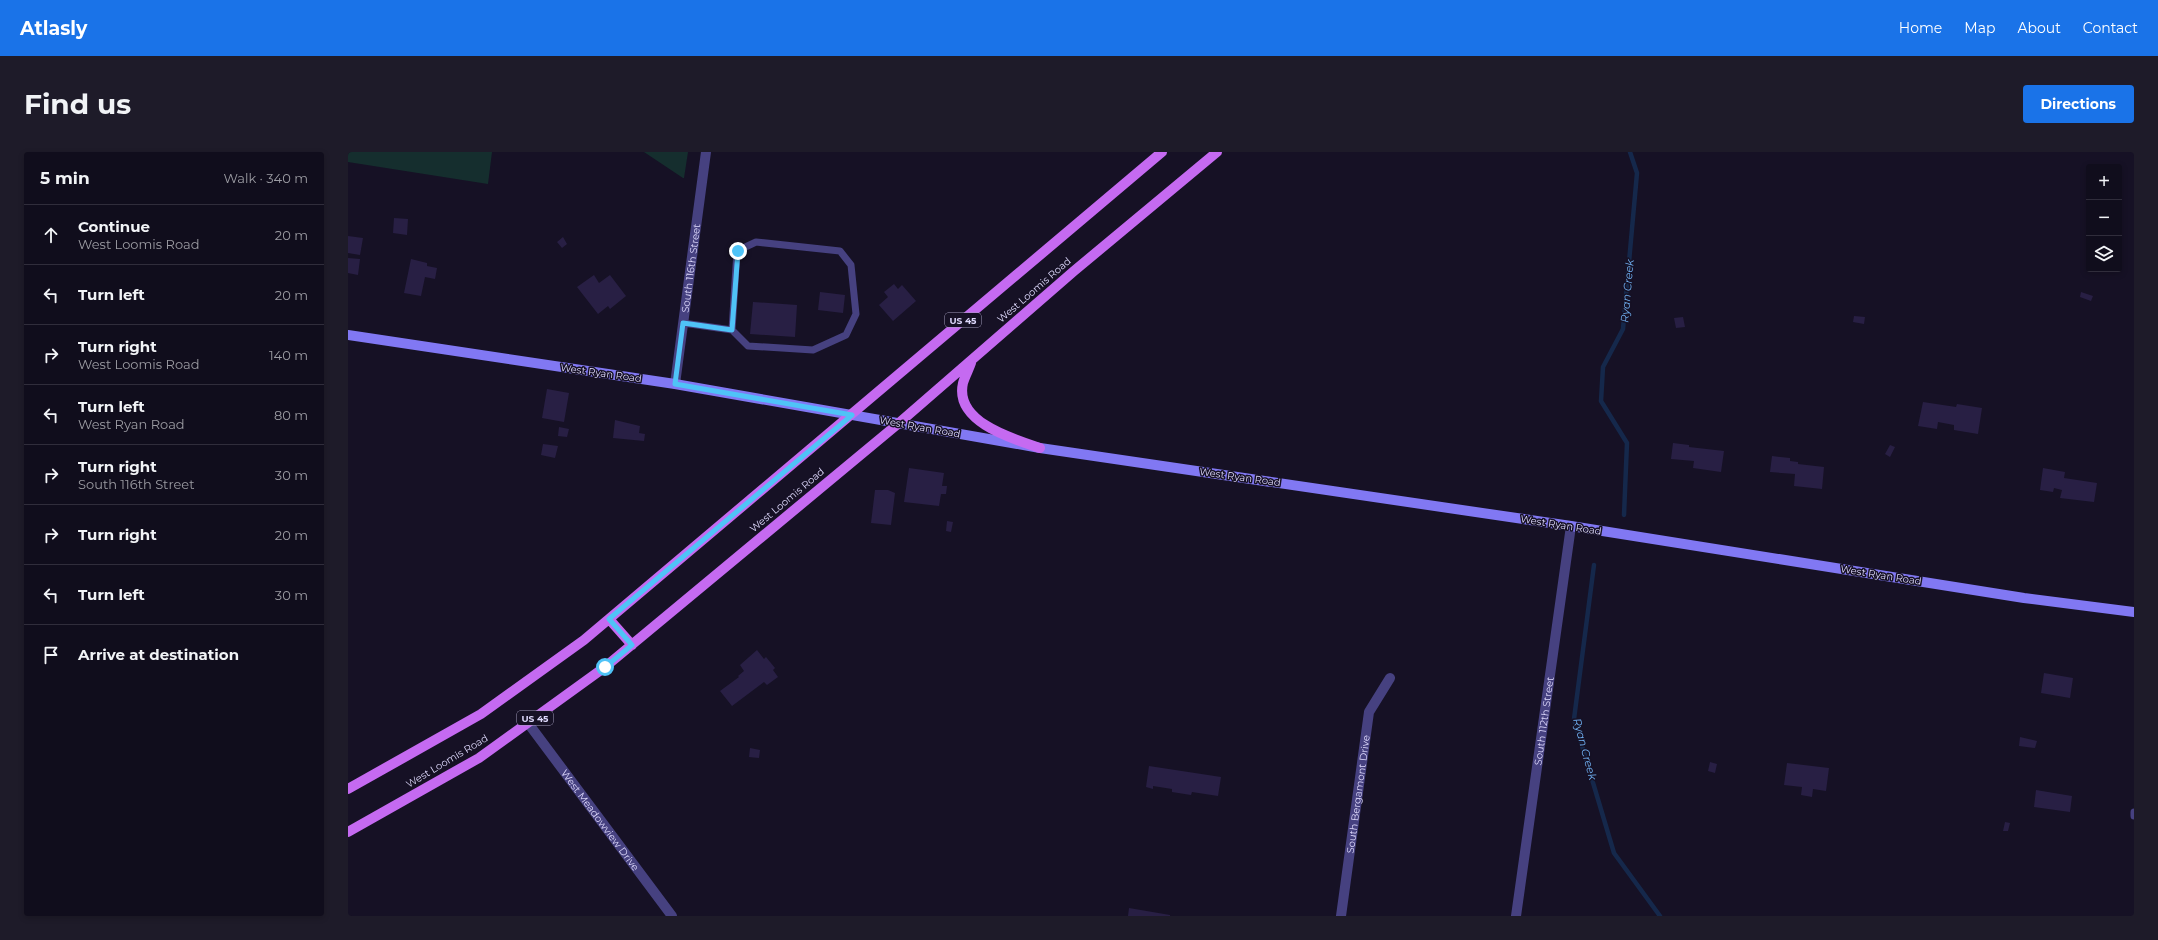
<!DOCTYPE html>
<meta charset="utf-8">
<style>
body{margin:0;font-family:Montserrat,sans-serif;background:#1e1b29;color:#f1f3f6}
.controls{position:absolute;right:12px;top:12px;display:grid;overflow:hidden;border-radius:4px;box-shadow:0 2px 6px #0003}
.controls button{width:36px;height:36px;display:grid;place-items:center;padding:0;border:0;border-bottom:1px solid #302d3b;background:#100d1c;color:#f1f3f6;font:20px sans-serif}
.stop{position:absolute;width:12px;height:12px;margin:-9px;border:3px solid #4fc3f7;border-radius:50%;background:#fff}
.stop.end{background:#4fc3f7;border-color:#fff;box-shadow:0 1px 4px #0008}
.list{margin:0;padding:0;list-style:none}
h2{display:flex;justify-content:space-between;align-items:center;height:52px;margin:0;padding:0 16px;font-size:17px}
h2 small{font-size:13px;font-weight:400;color:#9c9ca3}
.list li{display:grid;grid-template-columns:26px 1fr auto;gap:12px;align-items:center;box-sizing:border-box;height:60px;padding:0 16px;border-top:1px solid #302d3b}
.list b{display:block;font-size:15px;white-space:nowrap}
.list p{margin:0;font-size:13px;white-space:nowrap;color:#9c9ca3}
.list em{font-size:13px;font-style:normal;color:#9c9ca3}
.icon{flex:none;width:22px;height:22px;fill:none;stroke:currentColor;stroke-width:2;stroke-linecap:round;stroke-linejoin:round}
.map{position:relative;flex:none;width:1786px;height:764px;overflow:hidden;border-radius:4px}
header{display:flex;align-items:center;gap:24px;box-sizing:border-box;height:56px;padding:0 20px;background:#1a73e8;color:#fff}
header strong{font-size:19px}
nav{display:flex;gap:22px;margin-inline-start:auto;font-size:14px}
.intro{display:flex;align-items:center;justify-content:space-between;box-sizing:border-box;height:96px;padding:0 24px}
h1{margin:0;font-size:28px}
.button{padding:10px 18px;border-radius:4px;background:#1a73e8;color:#fff;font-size:14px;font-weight:700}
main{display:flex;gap:24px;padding:0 24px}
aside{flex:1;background:#100d1c;border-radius:4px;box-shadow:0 2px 6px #0003}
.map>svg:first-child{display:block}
</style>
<header>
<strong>Atlasly</strong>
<nav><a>Home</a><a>Map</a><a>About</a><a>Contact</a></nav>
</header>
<div class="intro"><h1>Find us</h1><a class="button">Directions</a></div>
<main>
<aside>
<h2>5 min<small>Walk · 340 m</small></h2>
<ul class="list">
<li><svg class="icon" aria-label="ahead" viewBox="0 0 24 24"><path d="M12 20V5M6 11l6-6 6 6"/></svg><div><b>Continue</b><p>West Loomis Road</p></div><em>20 m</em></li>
<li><svg class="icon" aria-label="left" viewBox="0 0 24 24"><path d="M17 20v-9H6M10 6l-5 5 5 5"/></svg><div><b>Turn left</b></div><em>20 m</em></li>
<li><svg class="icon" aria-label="right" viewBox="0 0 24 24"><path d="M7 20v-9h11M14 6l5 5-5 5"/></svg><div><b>Turn right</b><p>West Loomis Road</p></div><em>140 m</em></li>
<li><svg class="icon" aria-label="left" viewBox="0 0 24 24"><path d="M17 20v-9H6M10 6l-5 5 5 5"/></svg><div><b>Turn left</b><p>West Ryan Road</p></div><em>80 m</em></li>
<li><svg class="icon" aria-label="right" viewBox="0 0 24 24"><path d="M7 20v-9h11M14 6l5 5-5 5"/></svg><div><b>Turn right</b><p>South 116th Street</p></div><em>30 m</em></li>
<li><svg class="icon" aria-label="right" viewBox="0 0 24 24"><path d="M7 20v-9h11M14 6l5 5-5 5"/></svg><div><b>Turn right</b></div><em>20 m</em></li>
<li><svg class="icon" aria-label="left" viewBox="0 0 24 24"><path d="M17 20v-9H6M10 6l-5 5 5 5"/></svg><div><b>Turn left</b></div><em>30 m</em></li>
<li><svg class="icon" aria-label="arrive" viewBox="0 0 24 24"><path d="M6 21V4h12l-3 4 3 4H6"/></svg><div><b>Arrive at destination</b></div></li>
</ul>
</aside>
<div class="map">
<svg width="1786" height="764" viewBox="0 0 1786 764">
<rect width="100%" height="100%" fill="#161125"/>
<path fill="#152e2e" d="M0 0H144L140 32 0 10Z
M296 0H340L336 26H335Z"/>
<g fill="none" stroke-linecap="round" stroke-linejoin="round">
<path stroke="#15284b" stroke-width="4.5" d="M1276 363 1279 291 1253 249 1255 215 1275 177 1289 21 1282 0
M1246 413 1226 567 1266 701 1312 764"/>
</g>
<path fill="#281f44" d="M46 66 60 67 59 83 45 81Z
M0 84 15 86 12 103 0 101Z
M215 85 219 92 214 96 209 90Z
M0 106 12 107 10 123 0 121Z
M63 107 79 111V114L89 116 87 127 77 125 73 144 56 141Z
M246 123 251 131 262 123 278 144 262 157 260 154 250 162 229 135Z
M546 132 550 137 554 133 568 149 545 169 531 153 540 145 536 140Z
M472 140 497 143 495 161 470 158Z
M1733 140 1745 144 1743 149 1732 145Z
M405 150 449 153 447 185 402 182Z
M1506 164 1517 165 1516 172 1505 170Z
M1335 165 1337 175 1328 176 1326 166Z
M199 237 221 241 216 270 194 266Z
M1575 250 1608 255 1609 252 1634 256 1630 282 1606 278V273L1590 270 1589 277 1570 274Z
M267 268 292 274 291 281 297 282 296 289 265 286Z
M211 275 221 277 219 285 210 284Z
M1325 291 1341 293V295L1376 299 1373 320 1345 316 1346 309 1323 307Z
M195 292 210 294 207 306 193 303Z
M1542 293 1547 295 1542 305 1537 302Z
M1424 304 1442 306V309L1450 310V312L1476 315 1474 337 1446 334 1447 322 1422 320Z
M561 316 596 321 594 334H599L598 342H593L591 354 556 350Z
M1695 316 1717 320 1716 326 1749 331 1746 350 1712 346 1714 338 1706 336 1705 340 1692 338Z
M527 338H540L547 341 543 373 523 371Z
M599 369 605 370 603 380 598 379Z
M409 498 416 507 418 505 427 516 425 518 430 525 419 533 416 530 384 554 372 539 391 525 390 524 396 519 392 513Z
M1696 521 1725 526 1722 546 1693 541Z
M1672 585 1689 589 1687 596 1671 594Z
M402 596 412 598 411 606 401 605Z
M1362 610 1369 612 1367 621 1360 619Z
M1439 611 1481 616 1478 639 1465 637 1464 645 1453 643 1454 635 1436 633Z
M801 614 873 625 870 644 844 640 843 643 824 640V637L805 634V637L798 635Z
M1688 638 1724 644 1722 660 1686 655Z
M1657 670 1662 671 1660 679H1655Z
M781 756 822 763V764H780Z"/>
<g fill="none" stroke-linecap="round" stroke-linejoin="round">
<path stroke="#464180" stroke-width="7" d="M335 171 384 178 400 194 465 198 498 183 508 162 503 113 492 99 408 90 389 99 384 178
M1786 660V664"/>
<g stroke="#464180" stroke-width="10">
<path id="s1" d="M327 232 358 0"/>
<path id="s2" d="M180 571 324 764"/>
<path id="s3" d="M993 764 1021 560 1042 526"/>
<path id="s4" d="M1168 764 1223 374"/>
</g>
<path stroke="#8178f3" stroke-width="10" d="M0 183 327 232 692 296 1223 374 1676 446 1786 460"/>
<path stroke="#c56af1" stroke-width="10" d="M623 211C621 217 617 224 615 231 606 270 665 287 692 296
M261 467 284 493
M0 637 133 562 236 488 814 0
M0 680 131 606 257 515 551 271 726 119 869 0"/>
</g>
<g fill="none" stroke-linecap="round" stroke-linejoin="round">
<path stroke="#4fc3f7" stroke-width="5" d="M257 515 284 493 261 467 504 263 327 232 335 171 384 178 390 99"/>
</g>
<g text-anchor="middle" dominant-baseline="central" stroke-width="3" stroke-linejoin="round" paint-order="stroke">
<g fill="#161125" stroke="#a29dbc" stroke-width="1">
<rect x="597" y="161" width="36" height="14" rx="3"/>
<rect x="169" y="559" width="36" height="14" rx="3"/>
</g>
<g font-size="9" font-weight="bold" fill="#ded9fc">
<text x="615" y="168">US 45</text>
<text x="187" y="566">US 45</text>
</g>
<g font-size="10" fill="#ded9fc" stroke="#161125">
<text stroke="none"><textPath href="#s1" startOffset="117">South 116th Street</textPath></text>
<text transform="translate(686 138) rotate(-41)">West Loomis Road</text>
<text transform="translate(253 221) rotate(8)">West Ryan Road</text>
<text transform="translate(572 275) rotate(10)">West Ryan Road</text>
<text transform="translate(892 325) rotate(8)">West Ryan Road</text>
<text transform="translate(439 348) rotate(-40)">West Loomis Road</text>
<text transform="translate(1213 373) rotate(9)">West Ryan Road</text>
<text transform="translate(1533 423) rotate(9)">West Ryan Road</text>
<text stroke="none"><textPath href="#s4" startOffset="197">South 112th Street</textPath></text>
<text transform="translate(99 609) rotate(-31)">West Loomis Road</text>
<text stroke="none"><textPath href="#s3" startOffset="123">South Bergamont Drive</textPath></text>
<text stroke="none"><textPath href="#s2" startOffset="121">West Meadowview Drive</textPath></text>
</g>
<g font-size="11" font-style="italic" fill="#70b0f2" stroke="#161125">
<text transform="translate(1279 139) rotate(-85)">Ryan Creek</text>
<text transform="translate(1237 597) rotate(75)">Ryan Creek</text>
</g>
</g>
</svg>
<div class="controls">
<button>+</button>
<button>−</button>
<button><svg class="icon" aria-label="layers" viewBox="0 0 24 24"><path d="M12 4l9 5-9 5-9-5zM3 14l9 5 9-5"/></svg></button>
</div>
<div class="stop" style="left:257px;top:515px"></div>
<div class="stop end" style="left:390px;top:99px"></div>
</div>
</main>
